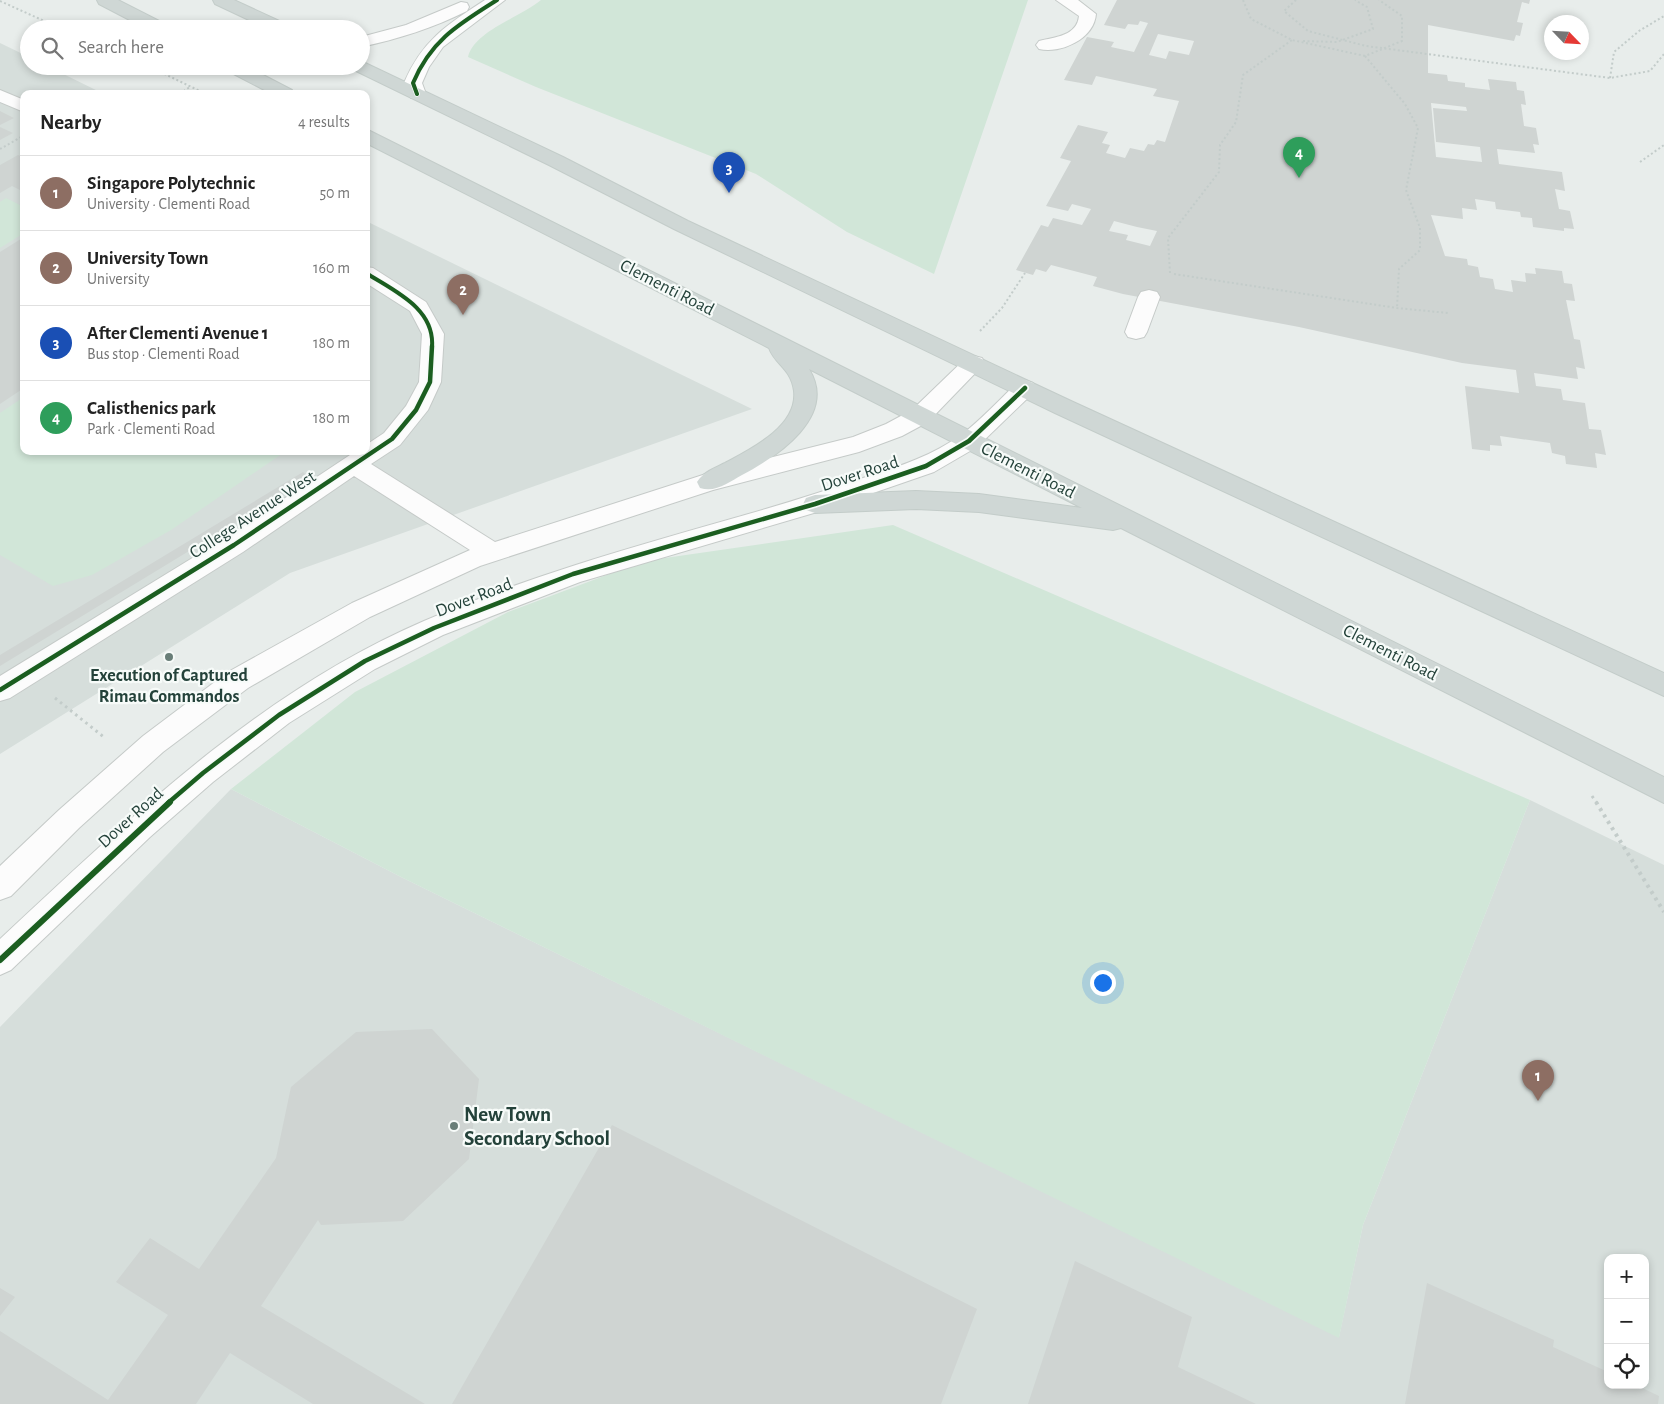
<!DOCTYPE html>
<meta charset="utf-8">
<style>
body{margin:0;font-family:"Alegreya Sans",sans-serif;background:#f2f2f2;color:#222}
.controls{position:absolute;right:15px;bottom:15px;display:grid;overflow:hidden;border-radius:10px;box-shadow:0 2px 8px #0003}
.controls button{width:45px;height:45px;display:grid;place-items:center;padding:0;border:0;border-bottom:1px solid #e0e0e0;background:#fff;color:#222;font:25px sans-serif}
.compass{position:absolute;left:1544px;top:15px;width:45px;height:45px;border-radius:50%;background:#fff;box-shadow:0 2px 8px #0003;rotate:115deg}
.you{position:absolute;left:1102px;top:982px;width:18px;height:18px;margin:-12px;border:4px solid #fff;border-radius:50%;background:#1a73e8;box-shadow:0 0 0 8px #1a73e833}
.badge{display:grid;place-items:center;width:32px;height:32px;border-radius:50%;background:#697e78;color:#fff;font-size:16px;font-weight:700}
.pin{position:absolute;translate:-50% -41px;filter:drop-shadow(0 1px 2px #0008)}
.pin::after{content:'';position:absolute;top:26px;width:18px;height:15px;background:inherit;clip-path:polygon(0 0,100% 0,50% 100%)}
.list{margin:0;padding:0;list-style:none}
h2{display:flex;justify-content:space-between;align-items:center;height:65px;margin:0;padding:0 20px;font-size:21px}
h2 small{font-size:16px;font-weight:400;color:#767676}
.list li{display:grid;grid-template-columns:32px 1fr auto;gap:15px;align-items:center;box-sizing:border-box;height:75px;padding:0 20px;border-top:1px solid #e0e0e0}
.list b{display:block;font-size:19px;white-space:nowrap}
.list p{margin:0;font-size:16px;white-space:nowrap;color:#767676}
.list em{font-size:16px;font-style:normal;color:#767676}
.icon{flex:none;width:28px;height:28px;fill:none;stroke:currentColor;stroke-width:2;stroke-linecap:round;stroke-linejoin:round}
.map{position:relative;flex:none;width:1664px;height:1404px;overflow:hidden}
.search{position:absolute;background:#fff;box-shadow:0 2px 8px #0003;left:20px;top:20px;width:350px;height:55px;display:flex;align-items:center;gap:12px;box-sizing:border-box;padding:0 18px;border-radius:28px;color:#767676;font-size:19px}
.panel{position:absolute;background:#fff;box-shadow:0 2px 8px #0003;left:20px;top:90px;width:350px;height:365px;border-radius:10px}
.map>svg:first-child{display:block}
</style>
<div class="map">
<svg width="1664" height="1404" viewBox="0 0 1664 1404">
<rect width="100%" height="100%" fill="#e8edeb"/>
<path fill="#d6dedb" fill-rule="evenodd" d="M0 43 29 57V66H47L104 94H24V451H366V221L752 409 290 573 0 754Z
M231 789 401 877 1339 1337 1363 1225 1530 800 1664 865V1404H0V1027ZM1608 1258H1645V1385H1608Z"/>
<path fill="#d1e6d8" d="M541 0H1028L934 274 847 232 756 174 536 87 468 57C474 31 521 17 541 0Z
M6 198 24 207V233L0 248V202Z
M24 397V451H286L171 530 92 575 53 586 0 555V413Z
M893 525 1530 800 1363 1225 1339 1338 401 877 231 789 355 692 508 612 644 561Z"/>
<path fill="#cfd4d2" fill-rule="evenodd" d="M1117 0H1530L1529 4 1522 2 1517 22 1523 23 1520 36 1516 35 1514 41 1428 25V73L1447 75 1448 81 1465 83V87L1490 90 1488 79 1516 82 1517 90 1524 91 1526 105 1521 104 1524 126 1536 128 1539 145 1533 144 1535 153 1497 149 1499 164 1562 172 1565 191 1555 189 1559 209 1570 211 1574 229 1564 228V231L1533 227 1532 218 1521 217 1520 212 1496 209 1495 202 1475 199 1477 210 1462 208 1463 219 1431 215 1445 256 1467 259 1468 265 1478 267 1480 277 1493 279 1495 289 1513 292 1511 280 1526 282 1525 273 1536 274 1535 268 1562 271 1564 283 1572 284 1575 301 1566 300 1574 339 1580 340 1585 369 1576 367 1578 379 1534 373 1536 386 1561 389 1563 400 1585 403 1589 429 1601 430 1606 455 1595 453 1597 468 1566 464 1565 456 1552 453 1550 443 1500 436 1502 446 1490 445V451L1472 449 1465 386 1519 393 1516 370 1462 363 1299 327 1123 294 1093 286 1097 277 1051 265 1046 272 1036 269 1033 275 1016 270 1041 225 1048 227 1053 218 1082 225 1091 209 1072 204 1068 211 1046 206 1071 161 1060 158 1078 125 1108 132 1102 143 1110 145 1106 153 1125 158 1130 148 1144 151 1148 144 1154 145 1157 140 1165 142 1179 101 1153 96 1157 89 1096 76 1092 85 1064 80 1087 37 1114 42 1111 47 1134 52 1148 23 1140 21 1138 25 1128 24 1125 29 1104 25ZM1158 34 1194 41 1189 55 1169 51 1166 59 1149 55ZM1431 103 1466 107 1467 111 1433 108 1436 142 1480 147 1482 162 1436 157ZM1114 221 1137 227 1157 231 1150 246 1126 240 1128 235 1109 231Z
M0 111 14 118 0 125Z
M0 127 13 133 0 140Z
M18 155 24 157V192L12 186 0 193V165Z
M24 237V388L0 404V252Z
M303 472 309 478 0 666V655Z
M432 1029 479 1079 469 1159 403 1221 321 1225 318 1220 261 1306 425 1404H313L230 1353 196 1404H0V1331L108 1400 168 1315 116 1282 150 1238 199 1269 276 1158 291 1087 356 1032Z
M612 1125 977 1309 941 1404H452Z
M1075 1261 1192 1317 1178 1367 1256 1404H1028Z
M1427 1283 1554 1340 1553 1347 1608 1372V1385H1636L1659 1396 1658 1404H1405Z
M0 1288 15 1297 0 1316Z"/>
<g fill="none" stroke-linecap="round" stroke-linejoin="round">
<g stroke="#c5cac8" stroke-width="2">
<path id="minor" d="M485 0H505L443 47 429 67 422 83 426 94 423 98H411L404 83C422 40 448 24 485 0Z
M1056 0H1078L1096 14C1094 39 1061 54 1039 49L1036 45 1039 41C1055 37 1077 36 1079 16Z
M461 2 467 3 469 7 467 11C433 28 398 39 361 47V37L406 25Z
M0 90 24 100V112L0 102Z
M366 267 373 268 426 302 444 334 441 382 428 410 400 445 371 464 495 542 709 473 853 437 886 424 912 410 966 358 974 356 982 358 985 363 928 422 902 436 859 452 713 490 480 566 370 617 248 688 163 752 79 828 11 896 0 900V866L59 810 143 736 228 672 352 603 470 550 354 476 243 552 10 698 0 701V676L225 538 356 451H366V445L384 433 406 406 419 382 422 334 410 311 366 283Z
M1149 290 1157 292 1160 297 1147 332 1144 337 1136 339 1128 337 1125 332 1138 297 1141 292Z
M1025 380 1033 383 1036 388 1033 393 977 447 934 472 824 510 580 582 443 635 375 669 289 723 213 782 150 837 11 970 0 975V939C130 818 259 692 424 621 528 576 636 546 745 515 787 503 828 490 869 476 901 466 933 455 961 435 981 420 999 400 1017 383Z"/>
</g>
<g stroke="#c3ccc9" stroke-width="2">
<path id="major" d="M97 0H118L167 25 169 29H147L99 4Z
M213 0H234L288 25 290 29H268L215 4Z
M361 61 563 157 688 221 1071 401 1664 673V696L1055 413 674 229 549 165 354 70 351 66H361Z
M223 66H246L292 90 295 94H272L226 70Z
M366 129 1664 777V803L1121 528 1113 530 979 512 916 509 815 513 806 510 803 504 806 498 815 495 916 491 979 494 1082 508 809 369C838 416 778 456 742 475 729 482 716 493 700 488L697 482C703 472 715 468 725 463 751 449 798 426 794 391 791 368 775 365 769 348L366 143Z"/>
</g>
<path stroke="#c3ccca" stroke-width="2" stroke-dasharray="2 2.5" stroke-linecap="butt" d="M1243 0 1251 19 1292 40 1365 56 1402 41V16L1379 0
M1296 0 1284 11 1308 31 1366 46 1610 78 1650 71 1664 54
M0 1 62 29
M1303 41 1337 42 1373 29 1367 7 1355 0
M1365 56 1405 104 1418 128 1406 190 1420 228V250L1399 269 1397 308
M148 66 206 94
M1610 78 1614 52 1639 31 1664 16
M180 94 191 86
M0 149 21 137
M1640 162 1664 145
M1170 273 1168 238 1219 172 1220 145 1236 122 1243 75 1292 40
M1174 274 1397 308 1448 313
M980 331 1002 308 1025 273"/>
<path stroke="#c3ccca" stroke-width="3" stroke-dasharray="2.5 4" stroke-linecap="butt" d="M55 698 105 738
M1592 796 1597 803"/>
<path stroke="#c3ccca" stroke-width="4" stroke-dasharray="3 4.5" stroke-linecap="butt" d="M1596 802 1664 912"/>
<use href="#minor" fill="#fcfcfc" fill-rule="evenodd"/>
<use href="#major" fill="#cfd7d5" fill-rule="evenodd"/>
<g stroke="#f7fbf9" stroke-width="5.5">
<path id="cycleway-far2" d="M417 94 413 83C431 40 459 24 497 0
M366 273C394 291 435 308 432 347"/>
</g>
<g stroke="#f7fbf9" stroke-width="8">
<path id="cycleway-far1" d="M0 690 234 545 392 439 416 410 430 382 432 346
M168 803 203 773 279 715 365 661 434 628 573 574 815 504 926 466 969 441 1025 388"/>
</g>
<g stroke="#f7fbf9" stroke-width="9">
<path id="cycleway" d="M0 960 170 802"/>
</g>
<use href="#cycleway-far2" stroke="#1b5e20" stroke-width="4"/>
<use href="#cycleway-far1" stroke="#1b5e20" stroke-width="4.5"/>
<use href="#cycleway" stroke="#1b5e20" stroke-width="6"/>
</g>
<g fill="#697e78" stroke="#f7fbf9" stroke-width="2">
<circle cx="169" cy="657" r="5"/>
<circle cx="454" cy="1126" r="5"/>
</g>
<g text-anchor="middle" dominant-baseline="central" stroke-width="4.5" stroke-linejoin="round" paint-order="stroke">
<g font-size="18" fill="#24423a" stroke="#f7fbf9">
<text transform="translate(667 288) rotate(27)">Clementi Road</text>
<text transform="translate(1028 471) rotate(27)">Clementi Road</text>
<text transform="translate(860 474) rotate(-18)">Dover Road</text>
<text transform="translate(253 515) rotate(-33)">College Avenue West</text>
<text transform="translate(474 598) rotate(-21)">Dover Road</text>
<text transform="translate(1390 653) rotate(27)">Clementi Road</text>
<text transform="translate(131 818) rotate(-42)">Dover Road</text>
</g>
<g font-size="18" font-weight="bold" fill="#24423a" stroke="#f7fbf9">
<text x="169" y="676">Execution of Captured<tspan x="169" dy="21">Rimau Commandos</tspan></text>
</g>
<g font-size="21" font-weight="bold" fill="#24423a" stroke="#f7fbf9" text-anchor="start">
<text x="464" y="1114">New Town<tspan x="464" dy="24">Secondary School</tspan></text>
</g>
</g>
</svg>
<div class="controls">
<button>+</button>
<button>−</button>
<button><svg class="icon" aria-label="locate" viewBox="0 0 24 24"><circle cx="12" cy="12" r="6"/><path d="M12 2v4M12 18v4M2 12h4M18 12h4"/></svg></button>
</div>
<svg class="compass" viewBox="-18 -18 36 36"><path d="M0-13l5 13h-10z" fill="#e53935"/><path d="M0 13l5-13h-10z" fill="#767676"/></svg>
<div class="you"></div>
<div class="pin badge" style="left:1538px;top:1101px;background:#8d6e63">1</div>
<div class="pin badge" style="left:463px;top:315px;background:#8d6e63">2</div>
<div class="pin badge" style="left:729px;top:193px;background:#1a4fb4">3</div>
<div class="pin badge" style="left:1299px;top:178px;background:#2e9e5b">4</div>
<div class="search"><svg class="icon" aria-label="search" viewBox="0 0 24 24"><circle cx="10" cy="10" r="6"/><path d="M15 15l6 6"/></svg>Search here</div>
<section class="panel">
<h2>Nearby<small>4 results</small></h2>
<ul class="list">
<li><span class="badge" style="background:#8d6e63">1</span><div><b>Singapore Polytechnic</b><p>University · Clementi Road</p></div><em>50 m</em></li>
<li><span class="badge" style="background:#8d6e63">2</span><div><b>University Town</b><p>University</p></div><em>160 m</em></li>
<li><span class="badge" style="background:#1a4fb4">3</span><div><b>After Clementi Avenue 1</b><p>Bus stop · Clementi Road</p></div><em>180 m</em></li>
<li><span class="badge" style="background:#2e9e5b">4</span><div><b>Calisthenics park</b><p>Park · Clementi Road</p></div><em>180 m</em></li>
</ul>
</section>
</div>
